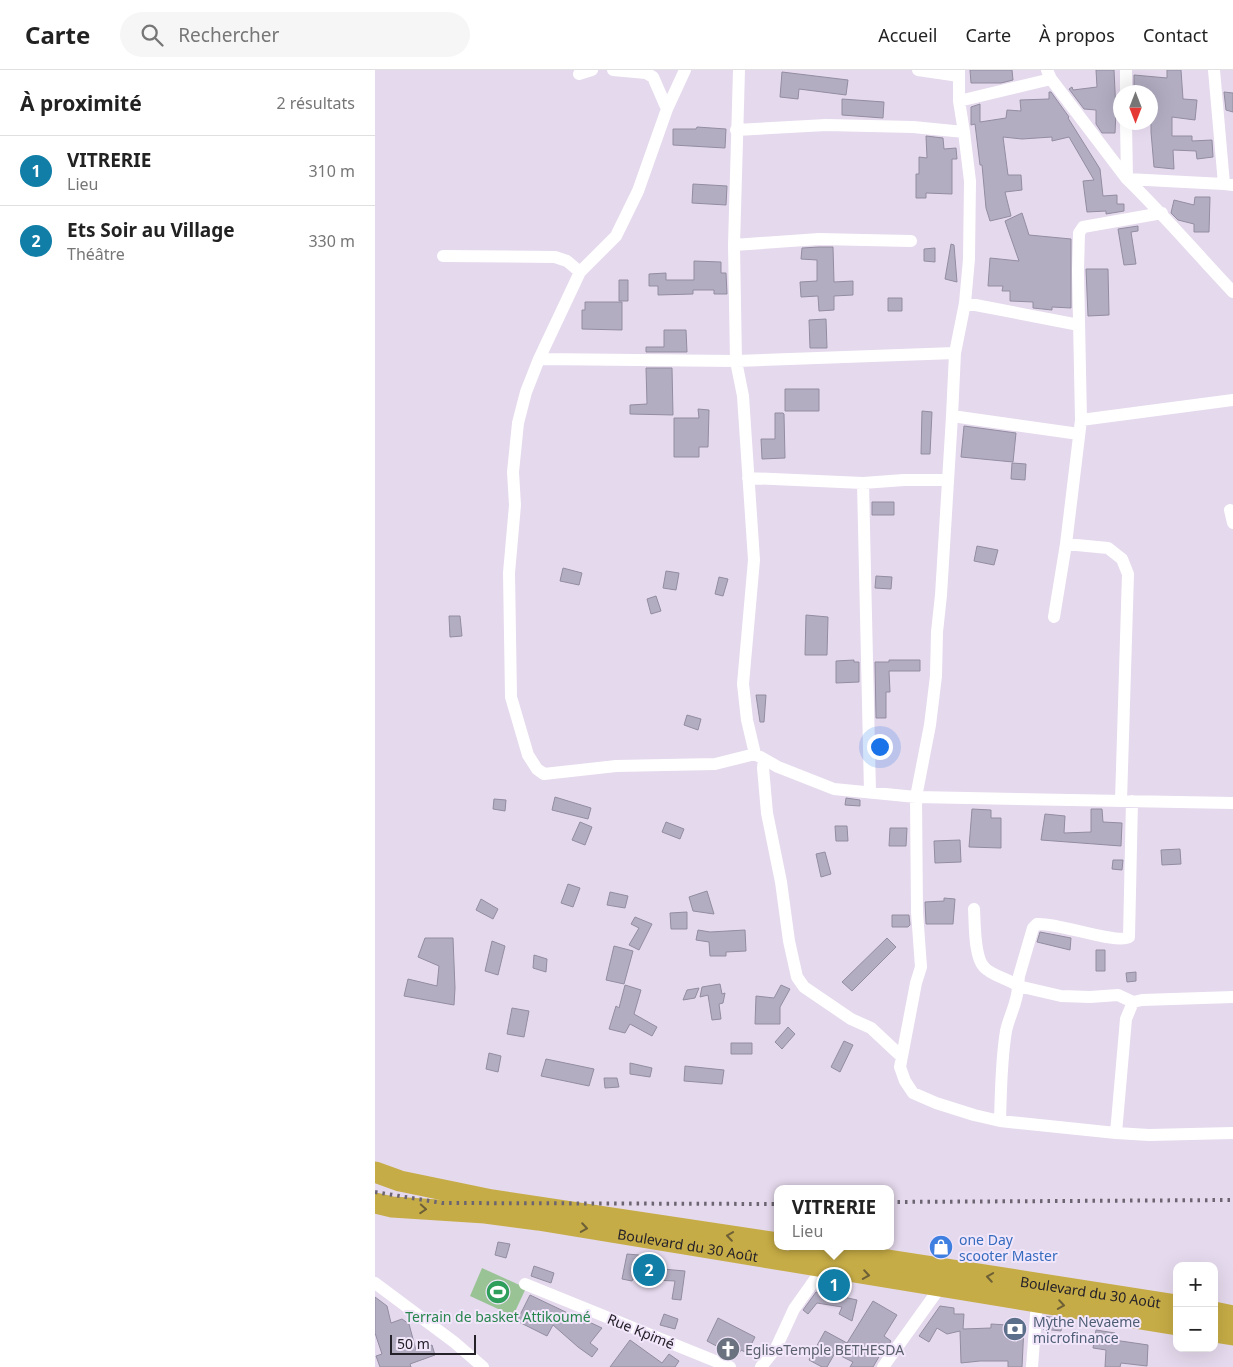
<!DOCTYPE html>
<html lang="fr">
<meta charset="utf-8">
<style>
body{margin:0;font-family:"Noto Sans",sans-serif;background:#f6f6f6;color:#222}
.controls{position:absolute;right:15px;bottom:15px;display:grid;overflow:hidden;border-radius:10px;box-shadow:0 5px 20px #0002}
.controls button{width:45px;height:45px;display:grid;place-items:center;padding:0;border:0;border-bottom:1px solid #e0e0e0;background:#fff;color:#222;font:25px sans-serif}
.compass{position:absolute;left:738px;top:15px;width:45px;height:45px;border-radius:50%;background:#fff;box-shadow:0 5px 20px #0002;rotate:180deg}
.scale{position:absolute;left:15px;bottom:12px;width:86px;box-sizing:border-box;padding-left:5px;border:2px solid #252129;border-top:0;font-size:14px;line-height:18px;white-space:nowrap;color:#252129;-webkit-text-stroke:4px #f2e6fb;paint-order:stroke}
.you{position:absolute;left:504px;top:676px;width:18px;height:18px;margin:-12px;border:4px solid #fff;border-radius:50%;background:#1a73e8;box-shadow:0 0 0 8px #1a73e833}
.badge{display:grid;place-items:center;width:32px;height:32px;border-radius:50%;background:#117ea7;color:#fff;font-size:16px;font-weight:700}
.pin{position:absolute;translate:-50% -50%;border:2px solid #fff;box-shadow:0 1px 5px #0006}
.popup{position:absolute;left:399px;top:1115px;width:120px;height:65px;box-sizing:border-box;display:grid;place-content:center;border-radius:10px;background:#fff;filter:drop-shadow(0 1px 4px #0005);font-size:16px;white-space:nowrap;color:#767676}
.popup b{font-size:19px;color:#222}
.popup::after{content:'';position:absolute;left:50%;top:100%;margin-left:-10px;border:10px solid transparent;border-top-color:#fff}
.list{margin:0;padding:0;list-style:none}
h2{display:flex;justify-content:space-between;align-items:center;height:65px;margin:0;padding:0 20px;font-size:21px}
h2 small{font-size:16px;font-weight:400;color:#767676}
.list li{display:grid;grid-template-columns:32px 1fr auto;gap:15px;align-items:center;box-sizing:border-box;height:70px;padding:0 20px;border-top:1px solid #e0e0e0}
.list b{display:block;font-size:19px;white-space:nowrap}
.list p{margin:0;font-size:16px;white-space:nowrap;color:#767676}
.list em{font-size:16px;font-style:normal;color:#767676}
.icon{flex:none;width:28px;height:28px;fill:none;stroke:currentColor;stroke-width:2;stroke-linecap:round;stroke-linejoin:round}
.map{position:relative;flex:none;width:858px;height:1297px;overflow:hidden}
header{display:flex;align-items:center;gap:30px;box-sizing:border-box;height:70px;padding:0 25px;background:#fff;border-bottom:1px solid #e0e0e0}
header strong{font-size:24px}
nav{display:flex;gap:28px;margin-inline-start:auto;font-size:18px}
.search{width:350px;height:45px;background:#f6f6f6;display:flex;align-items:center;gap:12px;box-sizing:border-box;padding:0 18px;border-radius:28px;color:#767676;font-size:19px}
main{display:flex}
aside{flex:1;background:#fff}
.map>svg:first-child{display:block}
</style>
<header>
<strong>Carte</strong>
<div class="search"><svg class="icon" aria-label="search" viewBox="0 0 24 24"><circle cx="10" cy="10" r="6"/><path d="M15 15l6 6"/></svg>Rechercher</div>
<nav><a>Accueil</a><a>Carte</a><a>À propos</a><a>Contact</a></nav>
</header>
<main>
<aside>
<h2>À proximité<small>2 résultats</small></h2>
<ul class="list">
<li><span class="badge">1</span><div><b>VITRERIE</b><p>Lieu</p></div><em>310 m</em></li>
<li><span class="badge">2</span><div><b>Ets Soir au Village</b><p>Théâtre</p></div><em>330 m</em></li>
</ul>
</aside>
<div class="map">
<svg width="858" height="1297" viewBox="0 0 858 1297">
<rect width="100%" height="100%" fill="#e5d9ed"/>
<path fill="#99c395" d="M107 1198 151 1218 138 1246 95 1226Z"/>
<path fill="#b3adc2" stroke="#938da1" d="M595 0H637L638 10 626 13H596Z
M721 0H739L741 42 740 63H727L721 54V40L709 39 694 19 697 17 698 20 722 17Z
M792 0H806L808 29 822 30 820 50 797 47V66H817V71L837 70 838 87 822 89 821 81 798 80 799 99 779 97 776 62V22H759V5L792 8Z
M407 2 473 10 471 25 424 19 423 29 405 27Z
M674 22H676L694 47 693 48 725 99 728 126 742 125V134H749V141L731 144V141L712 142 708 111 719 110 694 67 677 71V67L647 69 628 67 633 105H646L647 120 630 122 636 146 615 151 611 138 607 95H605L600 54 596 55V37L605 34V52L631 48 632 40 646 41 645 30 674 29Z
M849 22 858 23V42L851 40Z
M467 29 509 32 508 48 467 45Z
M322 57 351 59 350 78 298 75V59H321Z
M551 66 568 68 569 79 581 78 582 89H577V124L551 123V128H541V104H544V87L552 88Z
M318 114 352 116 351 135 317 133Z
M820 127H835L834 162H819V154L803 150 796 143 799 130 819 135Z
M647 143 654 165 696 169V238L677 237V240L658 238V232L635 231V221H627L628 216H613L615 188 644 191 630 151Z
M763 156V161L756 162 761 194 749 195 743 159Z
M576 174 579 175 582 212 570 209Z
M444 177H458L459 212 478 211V225L459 226V240L444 241 443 226 426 227 425 212 442 211V190L426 189 427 178Z
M560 178V192L549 191V179Z
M319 191 346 192V203H351L352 224H339V220H318V224L283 225V216H274V204L291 203V210H319Z
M711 199H733L734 245 713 246Z
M244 210H253V231H244Z
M513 228H527V241H513Z
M210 232H247V260L207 259V240H210Z
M451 249 452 278H435L434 250Z
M289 260H311L312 282H271V277H289Z
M271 298H297L298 345 255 344V335L272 334Z
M410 319H444V341H410Z
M323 339 334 340 333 377H324V387H299V348H324Z
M547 341 557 342 555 384H546Z
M400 343H408L409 344 410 388 387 389 386 369H400Z
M589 356 641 363 638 392 586 387Z
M637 393 651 394 650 410 636 409Z
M497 432H519V445H497Z
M602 476 623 480 619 495 599 491Z
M188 498 207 503 204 515 185 511Z
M291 501 304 503 301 520 288 518Z
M501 506 517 507 516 519 500 518Z
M344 507 353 509 348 526 340 524Z
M281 526 286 541 276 544 272 529Z
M431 545 453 547 452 585H430Z
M74 546H85L87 566 75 567Z
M479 590V592H484V612L461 613V591Z
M514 590H545V601H514L515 622H511V648H501L500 592H514Z
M381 625H391L389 652H385Z
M312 645 326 649 323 660 309 655Z
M180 727 216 738 213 749 177 740Z
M471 728 485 730V736L470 735Z
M119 729 131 730 130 741 118 739Z
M597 739 616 740V748H626V778L594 777Z
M716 739H727L728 752 747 753 746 776 666 770 670 744 690 746 689 763 716 762Z
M205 752 217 757 210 775 197 770Z
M291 752 309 759 305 769 287 762Z
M460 756H472L473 771H461Z
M515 758H532L531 776H514Z
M585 770 586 792 560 793 559 771Z
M805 779 806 794 787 795 786 780Z
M450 782 456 804 446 807 441 784Z
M738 790H748L747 800 737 799Z
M193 814 205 818 198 837 186 833Z
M332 821 339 844 318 841 314 827Z
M235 822 253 826 250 838 232 835Z
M569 828 580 829 578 854H551L550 832 569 831Z
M106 829 123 839 118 849 101 840Z
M312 842V859H296L295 843Z
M517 845H534L535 855 533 857H517Z
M260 847 277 854 264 880 254 875 264 858 256 854Z
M323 860 335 862 370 860 371 881 351 882V886H335L334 872 321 870Z
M665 862 696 868 695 880 662 872Z
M50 868H78L80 918 79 935 29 926 33 909 62 916 64 896 43 887Z
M512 868 521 877 477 921 467 912Z
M117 871 130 876 123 905 110 901Z
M239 876 258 881 249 914 231 910Z
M721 880H730V901H721Z
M159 885 172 889 171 902 158 898Z
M761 902V911L752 912 751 903Z
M345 914 347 924 350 923 348 933 344 934 346 949 337 950 333 925 325 927 327 917Z
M250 915 266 920 259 944 282 957 277 966 255 954 250 963 234 959 241 936 244 938Z
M406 915 415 919 405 937V954H380L381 926 399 928Z
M324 918 320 928 308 930 312 920Z
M137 938 154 941 149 967 132 964Z
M413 957 420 964 407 979 400 972Z
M469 971 478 975 465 1002 456 997Z
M356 973H377V984H356Z
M114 983 126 986 123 1002 111 999Z
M171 989 219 999 214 1016 166 1006Z
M255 993 277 998 275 1007 255 1004Z
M310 996 349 1000 347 1014 309 1011Z
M229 1008H242L244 1017 230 1018Z
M123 1172 135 1174 131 1188 120 1185Z
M252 1184 264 1185 263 1190H276V1198L310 1201 306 1230 297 1229 300 1211 258 1209 257 1211 247 1209Z
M159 1196 179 1203 176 1213 156 1206Z
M454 1210 466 1212 464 1226 482 1230 477 1251 464 1244 467 1237 442 1233 433 1244 428 1240 441 1222 452 1224Z
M155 1225 199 1246 200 1245 210 1254 212 1251 227 1258 215 1273 223 1279 217 1287 203 1277 178 1255 172 1266 142 1251Z
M0 1227 12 1236 16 1253 27 1249 34 1254 41 1280 57 1275 60 1285 35 1294 36 1297H5L1 1286 7 1284 0 1263Z
M498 1231 522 1245 509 1266 516 1271 510 1281 508 1280 498 1297H475L478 1292 460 1283 452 1297H447L434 1290 450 1261 472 1273Z
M565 1236 579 1238V1244H589L588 1259 616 1258V1254L649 1256 647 1297H633V1291H605L586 1293 585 1261 572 1264 562 1258 554 1272 544 1266Z
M289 1244 303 1249 300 1259 285 1255Z
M669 1246 688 1249 686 1261 668 1259Z
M343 1248 380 1267 372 1283 366 1280 362 1287 332 1271Z
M721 1260 740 1263 739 1270 773 1275 772 1296 746 1293 745 1297H730L731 1280 718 1278Z
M255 1270 287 1293 294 1284 304 1291 300 1297H235Z"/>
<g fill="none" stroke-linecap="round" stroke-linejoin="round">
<path stroke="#fff" stroke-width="12" d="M238 0 271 3 278 7 292 39
M310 0 292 39 263 121 241 166 205 202 164 289 151 322 143 353 138 402 140 435 134 503 136 627 153 685 162 699 169 704 241 696 340 694 380 684 403 697 459 719 541 727 858 733
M364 0 359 175 361 291 368 326 379 490 368 614 372 650 380 684
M543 0 584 6
M584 0V31L589 62 595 111 594 189 590 233 580 283 577 346 566 525 562 562 561 606 555 655 541 727 542 842 546 897 541 913 525 997 530 1011 538 1023 561 1033 599 1045 625 1051 741 1063 751 949 758 932 767 930 858 927
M672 0 676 9 752 109 849 114
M751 0V22
M839 0 849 114 858 115
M204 4 217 0
M584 31 676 9
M751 52 752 109C789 145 822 184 858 222
M361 60 451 55 538 57 589 62
M359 175 444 169 536 171
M68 186 180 187 192 191 205 202
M590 233 704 255
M164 289 361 291 580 283
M577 346 704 364
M706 350 858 330
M373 408 488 413 529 410H573
M488 413 495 722
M855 440 858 453
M691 474 733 478 747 489 753 504 746 731
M679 547 691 474 706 350 703 201 704 163 708 157 787 143
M389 689 388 698 392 743 406 812 414 871 422 907 429 917 476 949 496 958 527 987
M757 731 754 867C743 875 682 852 662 854L658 858 644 906 643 916 686 926 715 927 743 925 758 932
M599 839C600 854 599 887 609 897 615 905 634 909 643 916 643 932 634 946 631 961 626 991 626 1021 625 1051
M741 1063 774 1065 858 1063
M0 1213 79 1272 108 1297
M150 1214 355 1297
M386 1297 401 1278 419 1239 448 1198
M508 1297 566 1216
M657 1297 662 1232"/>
<g stroke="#c6ac46" stroke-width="21">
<path d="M0 1102 25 1111 117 1130 403 1173"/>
<path id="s1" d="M0 1133 17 1137 110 1143 163 1150 802 1255"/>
<path id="s2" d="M423 1176 802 1235"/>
<path d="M839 1242 858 1246"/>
<path d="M839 1262 858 1265"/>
</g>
<path stroke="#6c6571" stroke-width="4" stroke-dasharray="2.5 5" stroke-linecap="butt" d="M0 1122 67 1133 403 1134
M515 1132 858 1130"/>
</g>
<defs><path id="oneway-chevron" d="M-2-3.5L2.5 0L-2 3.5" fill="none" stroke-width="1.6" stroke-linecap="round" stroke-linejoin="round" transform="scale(1.25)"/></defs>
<g stroke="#6d6036">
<use href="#oneway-chevron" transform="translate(48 1139) rotate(4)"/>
<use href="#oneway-chevron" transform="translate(209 1158) rotate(9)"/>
<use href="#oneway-chevron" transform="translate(355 1166) rotate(-172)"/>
<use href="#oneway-chevron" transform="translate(491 1205) rotate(9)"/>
<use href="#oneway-chevron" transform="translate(615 1207) rotate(-171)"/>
<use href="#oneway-chevron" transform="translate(686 1235) rotate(9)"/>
</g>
<defs>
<g id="shop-disc" transform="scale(1.25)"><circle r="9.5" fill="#3f7fe0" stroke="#f2e6fb"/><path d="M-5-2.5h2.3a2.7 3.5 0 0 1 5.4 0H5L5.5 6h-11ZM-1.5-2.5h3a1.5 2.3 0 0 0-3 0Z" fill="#fff"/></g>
<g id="stadium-disc" transform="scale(1.25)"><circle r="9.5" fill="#2e9e5b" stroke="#f2e6fb"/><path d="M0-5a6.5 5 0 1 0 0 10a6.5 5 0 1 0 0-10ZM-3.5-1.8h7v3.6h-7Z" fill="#fff"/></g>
<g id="bank-disc" transform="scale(1.25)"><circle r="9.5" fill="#5c6f8a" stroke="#f2e6fb"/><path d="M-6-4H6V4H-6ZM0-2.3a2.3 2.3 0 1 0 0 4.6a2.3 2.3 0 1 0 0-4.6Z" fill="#fff"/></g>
<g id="church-disc" transform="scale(1.25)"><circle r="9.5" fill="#6b7280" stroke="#f2e6fb"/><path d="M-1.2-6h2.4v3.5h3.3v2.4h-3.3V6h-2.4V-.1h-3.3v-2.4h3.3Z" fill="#fff"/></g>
</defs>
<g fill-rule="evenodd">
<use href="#shop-disc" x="566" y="1177"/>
<use href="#stadium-disc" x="123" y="1222"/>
<use href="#bank-disc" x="640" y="1259"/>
<use href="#church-disc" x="353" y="1279"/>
</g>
<g text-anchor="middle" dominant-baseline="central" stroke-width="4" stroke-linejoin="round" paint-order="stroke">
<g font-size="14" fill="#366cbe" stroke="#f2e6fb" text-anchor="start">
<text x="584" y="1169">one Day<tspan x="584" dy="16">scooter Master</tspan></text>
</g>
<g font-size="14" fill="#252129" stroke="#f2e6fb">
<text stroke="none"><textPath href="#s1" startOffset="316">Boulevard du 30 Août</textPath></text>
<text stroke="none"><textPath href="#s2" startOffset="296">Boulevard du 30 Août</textPath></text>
<text transform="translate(266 1261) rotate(22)">Rue Kpimé</text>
</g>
<g font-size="14" fill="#27864d" stroke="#f2e6fb">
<text x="123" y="1246">Terrain de basket Attikoumé</text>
</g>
<g font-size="14" fill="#4e5e75" stroke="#f2e6fb" text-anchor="start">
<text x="658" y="1251">Mythe Nevaeme<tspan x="658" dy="16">microfinance</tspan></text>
</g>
<g font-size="14" fill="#5b616d" stroke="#f2e6fb" text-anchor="start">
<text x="370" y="1279">EgliseTemple BETHESDA</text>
</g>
</g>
</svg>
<div class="controls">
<button>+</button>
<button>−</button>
</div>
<svg class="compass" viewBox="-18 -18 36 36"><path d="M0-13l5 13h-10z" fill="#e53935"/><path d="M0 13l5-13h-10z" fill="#767676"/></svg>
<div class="scale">50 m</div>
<div class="you"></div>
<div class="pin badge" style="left:459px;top:1215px">1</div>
<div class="popup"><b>VITRERIE</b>Lieu</div>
<div class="pin badge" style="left:274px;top:1200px">2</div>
</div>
</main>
